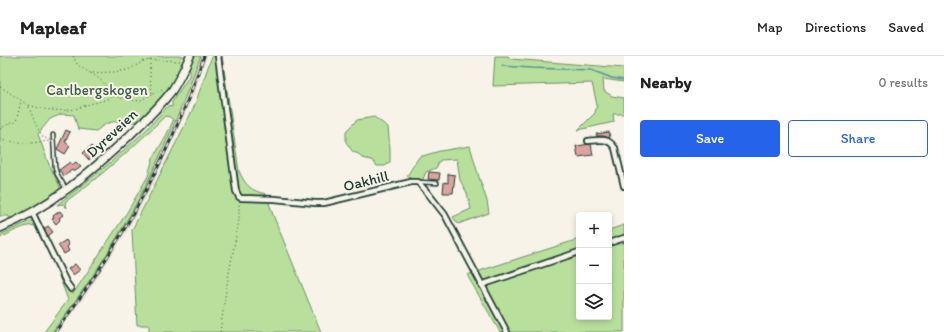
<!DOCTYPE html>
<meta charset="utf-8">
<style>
body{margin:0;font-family:Itim,sans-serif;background:#f2f2f2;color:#222}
.controls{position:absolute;right:12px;bottom:12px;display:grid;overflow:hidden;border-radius:4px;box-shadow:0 2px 6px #0003}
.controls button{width:36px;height:36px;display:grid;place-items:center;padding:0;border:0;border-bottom:1px solid #e0e0e0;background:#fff;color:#222;font:20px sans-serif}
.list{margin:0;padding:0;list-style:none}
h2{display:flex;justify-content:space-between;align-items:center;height:52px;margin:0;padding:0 16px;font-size:17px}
h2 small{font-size:13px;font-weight:400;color:#767676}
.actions{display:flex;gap:8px;padding:12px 16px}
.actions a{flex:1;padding:9px 0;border:1px solid #2563eb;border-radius:4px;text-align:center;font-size:14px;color:#2563eb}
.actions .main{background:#2563eb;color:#fff}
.icon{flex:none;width:22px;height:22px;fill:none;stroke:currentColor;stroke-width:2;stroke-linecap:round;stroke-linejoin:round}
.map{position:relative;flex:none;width:624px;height:276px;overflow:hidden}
header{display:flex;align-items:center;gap:24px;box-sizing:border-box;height:56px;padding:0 20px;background:#fff;border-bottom:1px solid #e0e0e0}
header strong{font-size:19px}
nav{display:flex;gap:22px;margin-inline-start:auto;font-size:14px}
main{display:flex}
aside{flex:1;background:#fff}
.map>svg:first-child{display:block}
</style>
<header>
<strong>Mapleaf</strong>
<nav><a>Map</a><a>Directions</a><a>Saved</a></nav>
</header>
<main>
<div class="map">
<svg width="624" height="276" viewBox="0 0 624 276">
<rect width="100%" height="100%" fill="#f7f3e8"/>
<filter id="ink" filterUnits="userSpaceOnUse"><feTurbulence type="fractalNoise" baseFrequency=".025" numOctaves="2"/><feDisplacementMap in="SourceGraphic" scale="8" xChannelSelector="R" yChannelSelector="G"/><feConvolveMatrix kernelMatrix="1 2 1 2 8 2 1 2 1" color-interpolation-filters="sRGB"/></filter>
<g filter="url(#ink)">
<path fill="#efdbd2" d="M201 0H207L192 43 164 104 150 134 127 175 86 239 58 276H52L86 230 124 171 143 134 167 85 183 48Z"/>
<path fill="#b8e09c" stroke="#6c8e68" d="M0 0H187L176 25 161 44 141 64C131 70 117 62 106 68 103 69 99 73 96 75L78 73 74 59 62 58 50 63 38 78 48 106 61 133 29 155 0 169V167L11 162 8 160H0Z
M193 0H201C196 10 193 21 189 31 182 49 175 67 167 84 137 153 98 217 52 276H44L68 244 57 215 36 170C26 167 9 178 0 182V179L30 165H34L36 168C42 179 48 191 54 202 58 211 66 233 73 238L126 158 148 120 153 102 165 82 173 65V64L170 61 165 60C134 91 101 120 65 146L67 152 63 148 57 149 111 106 145 75 168 50 172 51V46L188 22 190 17 189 9Z
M212 0H222L239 115C245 129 251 135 266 138L273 159 321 276H149V269H137L132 174 194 51Z
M495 0H508L511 3 624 12V26L603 23 604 35 612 40 624 42V58H613L614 66 578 74 595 57 597 49 592 27 493 30Z
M374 61 388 71 390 93V106L385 110H377L372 104 362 102 359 98 353 96 346 86V75L357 64Z
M470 90 478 118 487 145 489 157 458 168 453 161 471 153 467 137 460 124 457 103 440 104 436 112 426 116 423 123 415 125 407 120 419 101 440 95Z
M624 169V276H500L467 219 579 183V261H609V174Z"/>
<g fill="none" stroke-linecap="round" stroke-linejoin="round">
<path stroke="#58909b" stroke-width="1.5" d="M502 10 531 12 591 14 612 22 624 24"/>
</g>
<path fill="#dda3a0" stroke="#1f3d34" d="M66 74 70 76 65 86 70 90 65 98 57 93Z
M609 76 610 82 603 80H597L596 78Z
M591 88 593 99 578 101 576 90Z
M91 90 97 97 89 104 83 97Z
M70 106 72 109 76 106 81 111 74 116 72 114 64 120 59 114Z
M429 116 440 117 439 124 428 123Z
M448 118 455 119 453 137H443L444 126 448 127Z
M60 155 63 159 59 162 60 164 56 168 52 163 54 162 53 160Z
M48 170 53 176 48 180 44 173Z
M66 184 69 189 67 191 69 195 64 198 58 189Z
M75 208 80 214 73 219 68 213Z"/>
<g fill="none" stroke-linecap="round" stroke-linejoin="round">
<g stroke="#1f3d34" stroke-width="5.5">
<path id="lane" d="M53 79 55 111 57 118 66 133
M419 126 437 127"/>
</g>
<g stroke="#1f3d34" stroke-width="8">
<path id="street" d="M218 0 236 135 239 141 241 142 275 143 315 147H324L411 126H418L427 136 445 159 507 276
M588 85C599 84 608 81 615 92L624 130
M32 156 66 226 71 233
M609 187 624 182
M481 229 579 196"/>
</g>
<g stroke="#1f3d34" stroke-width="10">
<path id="secondary" d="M0 172C49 152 91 116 129 80 144 65 161 50 173 33 180 22 185 11 190 0"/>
</g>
<path stroke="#1f3d34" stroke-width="1" stroke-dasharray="1 3" stroke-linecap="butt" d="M73 0 77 8 82 12 90 17 113 16 128 14 144 5 150 4 182 5
M150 4V21L152 38 162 33 164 34
M91 17 102 25 115 40 124 43 139 45 152 38
M0 31C10 36 18 43 28 49
M0 73 10 67 16 66 21 45
M0 83 5 85 31 87 50 85
M50 84 43 81 36 69 28 49C45 54 58 56 75 53 82 51 88 48 94 47 101 45 108 43 115 40
M220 276 227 228 239 164V146"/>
<use href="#lane" stroke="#f7f3e8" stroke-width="2.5"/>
<use href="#street" stroke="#f7f3e8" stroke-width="4.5"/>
<use href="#secondary" stroke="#f7f3e8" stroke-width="7"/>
<g stroke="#1f3d34" stroke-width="3">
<path id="rail" d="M55 276C119 192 170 100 204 0"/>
</g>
<use href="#rail" stroke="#f7f3e8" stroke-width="1.5" stroke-dasharray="4.5" stroke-linecap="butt"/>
</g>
</g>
<g text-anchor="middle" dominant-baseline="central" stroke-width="4" stroke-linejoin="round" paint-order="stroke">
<g font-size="15" fill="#3e5e49" stroke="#f7f3e8">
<text x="97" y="34">Carlbergskogen</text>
</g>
<g font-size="15" fill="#1f3d34" stroke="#f7f3e8">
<text transform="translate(112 77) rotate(-43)">Dyreveien</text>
<text transform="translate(366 125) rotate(-14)">Oakhill</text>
</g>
</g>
</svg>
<div class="controls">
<button>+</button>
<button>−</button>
<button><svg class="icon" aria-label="layers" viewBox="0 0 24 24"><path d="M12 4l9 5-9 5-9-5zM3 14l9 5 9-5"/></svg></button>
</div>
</div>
<aside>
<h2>Nearby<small>0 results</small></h2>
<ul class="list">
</ul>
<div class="actions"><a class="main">Save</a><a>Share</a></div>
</aside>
</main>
